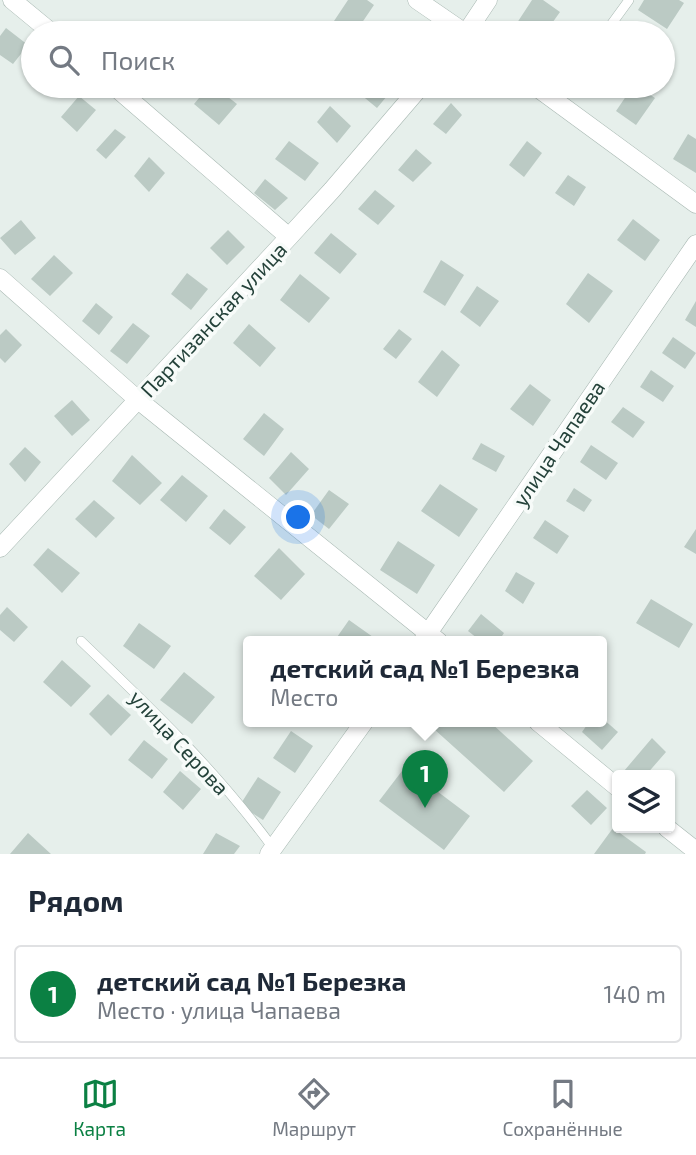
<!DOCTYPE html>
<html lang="ru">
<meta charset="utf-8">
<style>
body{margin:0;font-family:"Exo 2",sans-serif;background:#f6f6f7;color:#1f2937}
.controls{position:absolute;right:21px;bottom:21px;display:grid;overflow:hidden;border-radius:7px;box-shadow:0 2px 5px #0004}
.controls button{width:63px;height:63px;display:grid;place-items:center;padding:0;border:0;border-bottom:2px solid #e0e1e3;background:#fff;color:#1f2937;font:35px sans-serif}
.you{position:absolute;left:299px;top:518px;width:24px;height:24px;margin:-18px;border:5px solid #fff;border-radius:50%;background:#1a73e8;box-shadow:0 0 0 10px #1a73e833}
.badge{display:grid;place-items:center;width:46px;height:46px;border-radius:50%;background:#0b8043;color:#fff;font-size:23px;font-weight:700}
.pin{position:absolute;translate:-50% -58px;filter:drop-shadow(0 2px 4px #0008)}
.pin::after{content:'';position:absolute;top:37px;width:24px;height:21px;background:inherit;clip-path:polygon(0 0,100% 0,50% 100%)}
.popup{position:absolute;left:243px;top:636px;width:364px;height:91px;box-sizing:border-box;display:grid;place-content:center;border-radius:7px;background:#fff;filter:drop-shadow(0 2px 5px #0005);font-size:23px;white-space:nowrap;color:#747a83}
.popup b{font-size:26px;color:#1f2937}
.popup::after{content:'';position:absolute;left:50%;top:100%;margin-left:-14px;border:14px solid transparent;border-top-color:#fff}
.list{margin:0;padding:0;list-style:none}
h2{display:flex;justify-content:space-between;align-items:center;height:91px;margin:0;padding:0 28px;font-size:30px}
h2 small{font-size:23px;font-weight:400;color:#747a83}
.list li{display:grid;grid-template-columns:46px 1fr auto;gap:21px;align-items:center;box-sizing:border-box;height:98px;margin:0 14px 14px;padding:0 14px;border:2px solid #e0e1e3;border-radius:7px}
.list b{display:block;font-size:26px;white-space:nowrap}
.list p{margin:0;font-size:23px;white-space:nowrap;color:#747a83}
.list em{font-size:23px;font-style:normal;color:#747a83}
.icon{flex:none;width:38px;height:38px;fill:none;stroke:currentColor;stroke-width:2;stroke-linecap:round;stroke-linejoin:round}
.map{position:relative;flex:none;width:696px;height:854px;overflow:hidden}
.search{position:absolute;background:#fff;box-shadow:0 2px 5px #0004;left:21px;right:21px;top:21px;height:77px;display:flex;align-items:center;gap:18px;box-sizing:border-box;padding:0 24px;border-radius:38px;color:#747a83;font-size:26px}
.sheet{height:203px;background:#fff}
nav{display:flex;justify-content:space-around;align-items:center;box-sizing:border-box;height:98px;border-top:2px solid #e0e1e3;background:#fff;font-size:19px;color:#747a83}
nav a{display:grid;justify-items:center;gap:4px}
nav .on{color:#0b8043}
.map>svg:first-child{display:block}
</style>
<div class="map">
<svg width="696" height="854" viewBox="0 0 696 854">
<rect width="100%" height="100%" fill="#e6efeb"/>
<path fill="#bbcac4" d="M348 0H367L374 5 355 33H346L332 24Z
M532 0H543L560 12 545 33H519L513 29Z
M644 0H679L684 3 667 29 638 10Z
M6 28 28 45 13 64 0 55V36Z
M209 86H214L237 104 219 125 194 104Z
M357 86H387L392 90 377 108 354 89Z
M584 86H608L601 97Z
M633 86H637L655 98 636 125 616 111Z
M79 96 96 110 77 132 61 117Z
M451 103 462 115 446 134 433 124Z
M330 106 351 126 337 143 317 122Z
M115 129 126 137 106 159 96 150Z
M688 134 696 139V173L673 159Z
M289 141 319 163 305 181 275 159Z
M527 141 542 153 524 177 509 165Z
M416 149 432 163 413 182 398 170Z
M149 157 165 173 149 192 134 176Z
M568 175 586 187 574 206 555 193Z
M265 179 288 198 275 210 254 193Z
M375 190 395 206 378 225 358 209Z
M633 219 660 240 645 261 617 240Z
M21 220 36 238 15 255 0 238Z
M228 230 245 247 227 265 210 248Z
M331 233 357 254 340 274 314 253Z
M54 255 73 273 50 296 31 279Z
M441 260 464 275 445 306 423 292Z
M187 273 208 289 191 310 171 294Z
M588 273 613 291 589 323 566 304Z
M300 274 330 298 309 323 280 300Z
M477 286 499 301 480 327 460 312Z
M696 301V327L685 320Z
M96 303 113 317 99 335 82 321Z
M133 323 150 336 127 364 110 351Z
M249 324 276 348 260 367 233 343Z
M6 329 22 345 5 363 0 358V335Z
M399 329 412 339 396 359 383 349Z
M673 337 696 353 685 369 662 353Z
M442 350 460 365 437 397 418 382Z
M651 370 674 386 663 402 640 387Z
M530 384 551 400 533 426 510 409Z
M72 400 90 420 72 436 54 416Z
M623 407 645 422 633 438 611 422Z
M264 413 284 429 264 456 243 439Z
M481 443 505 456 496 472 472 459Z
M591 445 618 463 606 480 580 462Z
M25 447 41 462 25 482 9 464Z
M291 452 309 469 286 495 269 478Z
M132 455 162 483 140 505 112 481Z
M182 475 208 496 186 522 160 500Z
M440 484 478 509 459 537 421 511Z
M574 488 592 500 584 512 566 501Z
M329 490 349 504 329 529 311 515Z
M94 500 115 518 96 538 75 519Z
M224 509 246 527 230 545 209 528Z
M545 520 569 536 557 554 533 538Z
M696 529V554L684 547Z
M398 541 435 565 417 594 380 570Z
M48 548 80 573 62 593 33 565Z
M279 548 305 574 281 600 254 576Z
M516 572 535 583 523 604 505 591Z
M651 599 693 624 679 648 636 623Z
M7 607 28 627 14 642 0 630V615Z
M481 614 504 633 498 642H482L468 631Z
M349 620 380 642H338L335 640Z
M139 623 171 646 154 669 123 646Z
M62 660 91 686 71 707 43 682Z
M184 672 215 697 192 724 160 700Z
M108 694 131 715 111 736 89 714Z
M602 718 618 732 602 750 582 732 589 722H602Z
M440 722H490L533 761 504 792 434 729Z
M291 731 313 746 295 773 273 758Z
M652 738 666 752 646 775H629L624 771Z
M144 740 168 759 152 779 128 760Z
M405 767 470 816 444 850 379 801Z
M180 771 201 789 183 810 163 792Z
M258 777 281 792 263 820 240 805Z
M587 790 607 808 591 825 571 806Z
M613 828 646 852 645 854H594Z
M28 833 51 854H10Z
M216 833 240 846 234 854H203Z"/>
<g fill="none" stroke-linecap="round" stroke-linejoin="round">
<g stroke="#a8b8b2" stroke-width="10">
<path id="lane" d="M605 33 629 0
M557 102 568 86
M81 641C149 706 217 771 273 848"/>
</g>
<g stroke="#a8b8b2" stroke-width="19">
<path id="street" d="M12 0 52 33
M417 0 465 33
M466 33 488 0
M114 86 289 237
M535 86 696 204
M0 278 137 399 439 642
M0 548 289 237 332 190 421 86
M422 642 696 244
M538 722 617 787
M667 828 696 851
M269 854 364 722"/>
</g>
<use href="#lane" stroke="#fff" stroke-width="9"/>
<use href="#street" stroke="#fff" stroke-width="18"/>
</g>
<g text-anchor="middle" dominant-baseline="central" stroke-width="7" stroke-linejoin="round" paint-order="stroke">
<g font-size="21" fill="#24423a" stroke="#f7fbf9">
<text transform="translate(213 319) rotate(-47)">Партизанская улица</text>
<text transform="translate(558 443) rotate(-56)">улица Чапаева</text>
<text transform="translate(180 742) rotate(47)">улица Серова</text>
</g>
</g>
</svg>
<div class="controls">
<button><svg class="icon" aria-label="layers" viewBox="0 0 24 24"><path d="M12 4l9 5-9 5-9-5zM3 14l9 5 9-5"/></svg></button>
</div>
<div class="you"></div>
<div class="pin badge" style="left:425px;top:808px">1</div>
<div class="popup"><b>детский сад №1 Березка</b>Место</div>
<div class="search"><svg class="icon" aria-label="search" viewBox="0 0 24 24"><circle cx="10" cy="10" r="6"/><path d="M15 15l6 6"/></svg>Поиск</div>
</div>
<section class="sheet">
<h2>Рядом<small></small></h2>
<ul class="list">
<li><span class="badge">1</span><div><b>детский сад №1 Березка</b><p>Место · улица Чапаева</p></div><em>140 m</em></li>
</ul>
</section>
<nav>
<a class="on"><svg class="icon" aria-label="map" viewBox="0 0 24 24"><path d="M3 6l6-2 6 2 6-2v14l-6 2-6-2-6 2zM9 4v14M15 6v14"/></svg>Карта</a>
<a><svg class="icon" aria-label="directions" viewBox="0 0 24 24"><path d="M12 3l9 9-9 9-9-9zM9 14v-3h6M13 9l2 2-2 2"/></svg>Маршрут</a>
<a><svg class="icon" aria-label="saved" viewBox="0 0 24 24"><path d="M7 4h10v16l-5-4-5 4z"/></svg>Сохранённые</a>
</nav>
